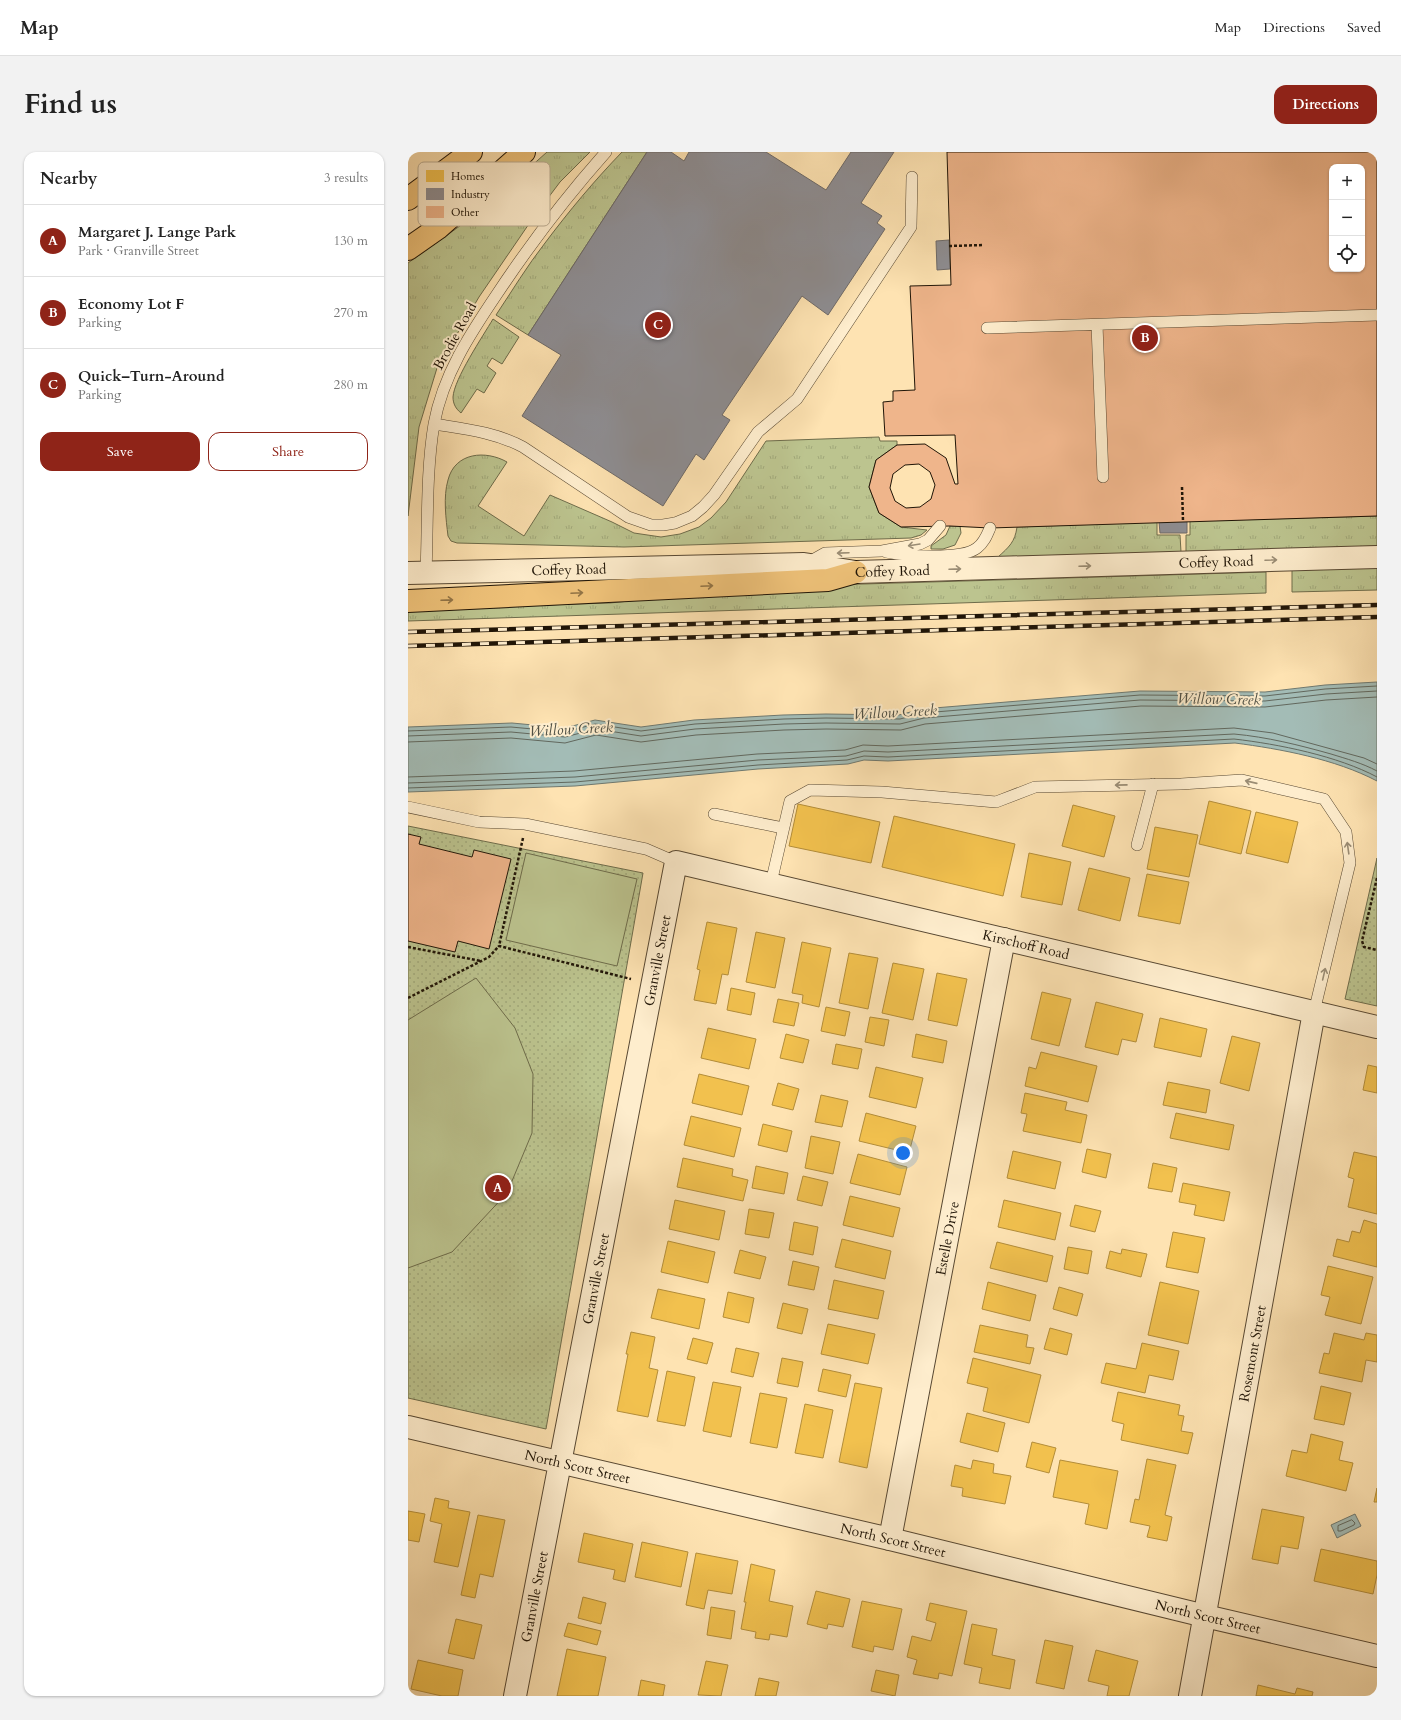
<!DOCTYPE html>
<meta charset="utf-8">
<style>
body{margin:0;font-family:Cardo,serif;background:#f2f2f2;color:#222}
.controls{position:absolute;right:12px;top:12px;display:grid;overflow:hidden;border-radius:8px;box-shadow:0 1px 3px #0004}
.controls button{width:36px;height:36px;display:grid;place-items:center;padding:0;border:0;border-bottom:1px solid #e0e0e0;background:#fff;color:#222;font:20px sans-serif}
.you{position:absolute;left:495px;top:1001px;width:14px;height:14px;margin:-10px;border:3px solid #fff;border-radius:50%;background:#1a73e8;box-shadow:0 0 0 6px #1a73e833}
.badge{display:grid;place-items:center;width:26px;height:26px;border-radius:50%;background:#8f2418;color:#fff;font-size:13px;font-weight:700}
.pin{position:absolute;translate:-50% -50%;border:2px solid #fff;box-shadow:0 1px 4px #0006}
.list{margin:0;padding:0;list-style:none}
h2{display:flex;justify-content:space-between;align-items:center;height:52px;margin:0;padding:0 16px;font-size:17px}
h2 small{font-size:13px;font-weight:400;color:#767676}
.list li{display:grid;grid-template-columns:26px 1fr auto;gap:12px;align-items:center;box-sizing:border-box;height:72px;padding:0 16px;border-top:1px solid #e0e0e0}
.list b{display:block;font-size:15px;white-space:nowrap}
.list p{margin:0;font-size:13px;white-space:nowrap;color:#767676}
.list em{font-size:13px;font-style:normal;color:#767676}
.actions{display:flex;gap:8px;padding:12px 16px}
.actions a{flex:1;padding:9px 0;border:1px solid #8f2418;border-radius:12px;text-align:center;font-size:14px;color:#8f2418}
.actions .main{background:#8f2418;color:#fff}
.icon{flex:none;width:22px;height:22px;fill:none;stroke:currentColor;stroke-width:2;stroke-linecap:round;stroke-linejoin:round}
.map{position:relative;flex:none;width:969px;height:1544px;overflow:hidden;border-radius:12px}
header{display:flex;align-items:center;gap:24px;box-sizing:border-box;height:56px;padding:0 20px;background:#fff;border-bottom:1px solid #e0e0e0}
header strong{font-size:19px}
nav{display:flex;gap:22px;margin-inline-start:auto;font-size:14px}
.intro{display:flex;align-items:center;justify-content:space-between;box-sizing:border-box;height:96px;padding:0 24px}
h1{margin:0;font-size:28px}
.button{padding:10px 18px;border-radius:12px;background:#8f2418;color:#fff;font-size:14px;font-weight:700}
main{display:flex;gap:24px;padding:0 24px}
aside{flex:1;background:#fff;border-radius:12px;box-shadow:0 1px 3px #0004}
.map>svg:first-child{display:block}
</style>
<header>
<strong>Map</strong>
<nav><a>Map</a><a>Directions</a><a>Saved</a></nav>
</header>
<div class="intro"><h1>Find us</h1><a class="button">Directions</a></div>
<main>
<aside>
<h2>Nearby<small>3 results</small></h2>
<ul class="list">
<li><span class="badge">A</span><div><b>Margaret J. Lange Park</b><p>Park · Granville Street</p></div><em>130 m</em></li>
<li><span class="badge">B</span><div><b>Economy Lot F</b><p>Parking</p></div><em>270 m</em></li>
<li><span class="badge">C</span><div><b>Quick–Turn-Around</b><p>Parking</p></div><em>280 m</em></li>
</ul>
<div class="actions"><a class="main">Save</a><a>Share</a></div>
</aside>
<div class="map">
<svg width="969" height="1544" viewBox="0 0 969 1544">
<defs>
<pattern id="grass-tufts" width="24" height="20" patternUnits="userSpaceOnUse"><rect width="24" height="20" fill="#bcc48f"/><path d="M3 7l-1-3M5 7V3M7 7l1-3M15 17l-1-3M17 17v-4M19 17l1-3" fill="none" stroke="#a1a87a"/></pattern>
<pattern id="park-dots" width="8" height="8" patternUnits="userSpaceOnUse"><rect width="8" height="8" fill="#bcc48f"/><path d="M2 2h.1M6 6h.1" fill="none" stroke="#a1a87a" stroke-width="1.8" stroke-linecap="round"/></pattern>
</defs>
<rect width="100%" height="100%" fill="#fee3b2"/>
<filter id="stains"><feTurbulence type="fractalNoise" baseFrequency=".005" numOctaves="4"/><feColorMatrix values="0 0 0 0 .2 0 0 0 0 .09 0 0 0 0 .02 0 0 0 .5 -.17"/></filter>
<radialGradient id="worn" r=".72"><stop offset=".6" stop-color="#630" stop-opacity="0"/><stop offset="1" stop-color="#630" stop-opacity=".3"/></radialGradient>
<path fill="url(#grass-tufts)" stroke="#6e6c4b" d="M139 0H182L152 30 125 66 71 145 29 216 11 275 0 364V111L63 66 91 43Z
M214 0H239L120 183 88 163C104 139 119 114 137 91 161 59 186 29 214 0Z
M85 167 111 185 94 212 84 206 79 214 88 221 76 241 69 237 53 261C48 257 45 252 45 245 46 227 75 184 85 167Z
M471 285 472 289H489V293L468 308 461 335 471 361 493 375 519 378 513 383 503 386 216 395 49 391 43 389 40 384C38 367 35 345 40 328 47 300 78 298 99 310L70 354 116 384 142 343 204 370 226 381 253 385 272 382 291 375 303 366 318 350 358 289Z
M969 364V394L778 400V383H782V369Z
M749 370V383H772L773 400 590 405C601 395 607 390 609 375Z
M542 374H552L553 381 547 393 535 397H523V394L538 383Z
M969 416V438L884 440V418Z
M858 420V441L0 469V457L202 451 355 435Z"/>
<path fill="url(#park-dots)" stroke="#6e6c4b" d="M0 674 235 721 138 1277 0 1246Z
M969 706V854L937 847Z"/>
<path fill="#bcc48f" stroke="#6e6c4b" d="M118 701 229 727 209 814 98 788Z
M68 826 107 876 125 922 124 981 99 1041 44 1100 0 1116V868Z"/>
<path fill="#a3bcb6" stroke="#6f7970" d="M969 530V629C927 607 873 597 827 591L480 609 456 608 440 612 350 617 167 634 0 640V575L104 571 157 576 187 568 233 575 286 568 375 563 418 562 491 563 514 557 732 539 857 540 917 533Z
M947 1362 953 1374 929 1386 923 1373Z"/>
<path fill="#f2c14e" stroke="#b38d39" d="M801 649 843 659 833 702 791 692Z
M390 652 472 670 463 711 381 694Z
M665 653 707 664 696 705 654 694Z
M848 660 890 670 880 711 838 701Z
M486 664 607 692 595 744 474 715Z
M747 675 790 683 781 725 739 717Z
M621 701 663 710 654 753 613 745Z
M681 716 722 726 712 769 670 758Z
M739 722 781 730 772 772 730 764Z
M299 770 329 776 320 823 314 822 308 852 286 848 292 818 289 817Z
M348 780 377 786 367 836 338 830Z
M394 790 423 796 411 855 394 851 395 843 384 841Z
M441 801 470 806 460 857 431 851Z
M485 811 516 817 505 868 474 861Z
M529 821 559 827 549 874 520 868Z
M323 836 347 841 343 863 319 858Z
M634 840 663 847 651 894 623 887Z
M370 847 391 851 386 874 365 870Z
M688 850 735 862 728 890 714 887 710 903 677 895Z
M418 855 442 860 437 884 413 879Z
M462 865 481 868 476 894 457 890Z
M752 866 799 877 793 905 746 895Z
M300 876 348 887 341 917 293 906Z
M378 882 401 888 395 911 372 906Z
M508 882 539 889 535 911 504 905Z
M824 884 852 891 841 939 812 931Z
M428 892 454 897 450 917 424 912Z
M633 900 689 914 680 950 617 934 621 915 628 917Z
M960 913 969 915V941L955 938Z
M468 915 515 926 508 956 461 945Z
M291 922 341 934 334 963 284 951Z
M760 930 802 938 798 961 755 953Z
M370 931 391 937 385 958 364 953Z
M617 941 659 950 657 958 679 963 673 991 615 979 619 962 613 961Z
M413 943 440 949 434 975 407 970Z
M458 961 508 974 501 1001 451 989Z
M768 961 826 973 821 998 762 986Z
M283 964 333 976 326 1005 276 993Z
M355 972 384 979 379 1000 350 993Z
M403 984 432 990 425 1022 397 1016Z
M679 997 703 1002 698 1026 674 1020Z
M605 999 653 1010 647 1037 599 1026Z
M946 1000 969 1005V1062L940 1055 946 1027 940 1025Z
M450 1002 499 1015 492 1043 442 1031Z
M275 1006 325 1017 324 1024 340 1028 335 1049 269 1035Z
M745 1011 769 1016 764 1040 740 1036Z
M348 1014 380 1021 376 1042 344 1036Z
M395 1024 420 1030 414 1054 389 1048Z
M775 1031 822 1040 816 1069 786 1063 788 1053 771 1050Z
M442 1044 492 1056 485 1085 435 1073Z
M267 1048 317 1059 311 1088 261 1077Z
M596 1048 653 1061 647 1088 590 1075Z
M667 1053 693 1059 687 1080 662 1074Z
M341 1057 366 1061 361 1086 337 1082Z
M956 1068 969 1072V1115L925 1104 929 1087 941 1090 944 1079 952 1081Z
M386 1070 410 1075 405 1103 381 1098Z
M765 1080 797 1086 790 1121 758 1115Z
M434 1087 483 1099 477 1127 427 1115Z
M260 1089 307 1100 300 1131 253 1120Z
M589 1090 645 1104 639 1130 582 1116Z
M660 1095 684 1099 680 1122 656 1117Z
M714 1097 739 1102 733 1125 698 1116 702 1099 713 1102Z
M332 1098 358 1105 352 1127 326 1121Z
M385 1109 411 1115 406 1138 380 1133Z
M920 1114 965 1125 953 1172 917 1163 922 1145 913 1143Z
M426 1128 476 1139 470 1167 420 1157Z
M580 1130 628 1143 622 1169 574 1157Z
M752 1130 791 1139 780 1192 740 1183Z
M651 1135 675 1142 669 1164 645 1157Z
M250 1137 297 1147 291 1177 243 1166Z
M320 1140 346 1146 341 1171 315 1165Z
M375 1151 400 1157 394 1182 369 1176Z
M420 1172 467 1182 460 1212 413 1202Z
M572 1173 620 1183 618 1195 626 1196 622 1212 566 1200Z
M642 1176 664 1182 659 1203 636 1197Z
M223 1180 247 1185 241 1216 250 1218 240 1265 209 1259 220 1202H218Z
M926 1181 956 1188 958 1181 969 1183V1210L958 1208 954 1230 911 1221 916 1201 921 1202Z
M285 1186 305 1191 299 1212 279 1207Z
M734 1191 771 1199 765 1228 741 1223 737 1241 693 1231 698 1211 728 1217Z
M328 1196 351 1201 345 1225 323 1220Z
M374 1206 395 1210 390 1235 369 1231Z
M565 1206 633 1223 621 1271 575 1259 580 1236 559 1231Z
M415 1217 443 1223 438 1245 410 1239Z
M259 1219 287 1225 277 1274 249 1269Z
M305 1230 333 1235 323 1285 295 1279Z
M447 1231 474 1236 459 1316 431 1310Z
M913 1234 943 1241 936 1273 906 1267Z
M710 1240 772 1253 770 1263 776 1264 773 1279 785 1281 780 1302 713 1288 716 1272 704 1269Z
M352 1241 379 1246 369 1296 342 1291Z
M397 1252 425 1258 415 1306 387 1301Z
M559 1261 597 1271 590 1300 552 1290Z
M903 1282 935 1290 931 1308 945 1311 938 1339 878 1324 884 1298 899 1301Z
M624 1290 648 1296 641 1321 618 1315Z
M739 1307 768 1313 757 1363 764 1365 759 1389 739 1385 742 1374 722 1370 727 1347 731 1348Z
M565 1308 586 1312 585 1321 603 1324 597 1352 554 1344 555 1336 543 1334 547 1313 563 1317Z
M652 1308 710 1319 699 1377 677 1372 681 1352 645 1345Z
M969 1336V1350H966Z
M27 1346 41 1349 40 1356 62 1360 50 1415 26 1410 34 1372 22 1369Z
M854 1357 896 1365 890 1397 873 1394 870 1412 844 1407Z
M0 1359 17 1362 11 1390 0 1388Z
M70 1363 97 1368 85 1425 72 1422 67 1446 53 1443Z
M176 1381 225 1392 217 1430 205 1427 207 1418 170 1410Z
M234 1390 280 1400 273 1435 227 1425Z
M913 1397 969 1409V1423L965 1442 906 1429Z
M288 1401 330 1409 324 1442 300 1438 296 1457 278 1453Z
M343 1412 367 1418 361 1449 385 1454 379 1485 362 1482 361 1488 347 1486 348 1480 333 1477 338 1450H336Z
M408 1439 442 1447 435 1475 420 1472 419 1477 399 1472Z
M175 1445 198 1451 193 1472 170 1466Z
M454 1449 494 1457 485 1498 466 1494 465 1500 444 1495Z
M522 1451 559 1459 544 1524 531 1521 530 1527 505 1522 509 1508 499 1505 504 1484 523 1489 528 1471 518 1468Z
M303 1455 327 1459 323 1487 299 1483Z
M48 1467 74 1473 66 1507 40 1501Z
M160 1471 193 1479 189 1493 156 1484Z
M564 1472 589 1477 584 1503 607 1508 602 1537 571 1531 574 1516 556 1512Z
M637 1488 665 1494 656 1537 628 1531Z
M159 1497 198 1505 190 1544H149Z
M688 1498 730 1509 721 1544H699L701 1534 680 1529Z
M10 1508 55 1518 50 1544H34L3 1537Z
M298 1509 320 1513 313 1544 290 1543Z
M468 1518 491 1523 487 1544 463 1539Z
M351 1526 371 1530 368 1544H347Z
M233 1528 257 1533 255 1544H230Z
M850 1533 887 1542 889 1536 905 1540 904 1544H848Z"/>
<path fill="#8d8d92" stroke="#6c6968" d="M239 0H263L276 9 281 0H358L418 38 443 0H486L453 51 474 64 469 71 477 77 420 163 394 144 314 263 322 268 296 308 288 302 255 354 114 264 153 203 120 183Z
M541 88 542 117 529 118 528 89Z
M779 369V381H752L751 370Z"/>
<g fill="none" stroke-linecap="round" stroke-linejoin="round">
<path stroke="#62685e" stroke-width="1" d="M0 579 103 575 157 580 187 572 233 579 287 572 376 567 418 566 492 567 515 561 732 543 857 544 917 537 969 534
M0 584 103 580 157 585 188 577 233 584 287 577 376 572 418 571 492 572 516 566 732 548 857 549 918 542 969 539
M0 590 103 586 157 591 188 583 233 590 288 583 376 578 418 577 493 578 517 572 733 554 857 555 918 548 969 545
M0 625 166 619 349 602 437 598 455 593 480 594 826 576 865 581 956 606 969 612
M0 631 167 625 350 608 438 604 456 599 480 600 826 582C859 585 891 593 923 602 939 607 954 611 969 619
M0 636 167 630 350 613 439 608 456 604 480 605 826 587C870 592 930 604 969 625
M944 1368 947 1371 946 1373 933 1379H930V1374Z"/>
</g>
<path fill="#efb58b" stroke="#201507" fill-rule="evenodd" d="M539 0H969V364L582 376 542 374 493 375 471 361 461 335 468 308 489 293 517 292 538 306 547 332H550L547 283 477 284 475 250 485 249V239L507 238 502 134 543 133ZM924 15H954V117H924ZM511 312 522 320 527 333 523 347 512 355 498 356 487 349 482 336 485 322 497 313Z
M0 682 13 685 11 692 64 705 66 698 103 707 81 797 50 789 47 800 0 789Z"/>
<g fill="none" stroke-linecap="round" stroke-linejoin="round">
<g stroke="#584832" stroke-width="12">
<path id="lane" d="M689 173 695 325
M579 176 969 163
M26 272C57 277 87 280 115 295L220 365 243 373H255L267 371 284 364 295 355 306 343 350 280 389 247 503 75 504 25
M478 400C497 404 554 408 569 396 576 391 579 383 582 376
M401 410 417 401 474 399 512 392 520 388 532 374
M18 421C20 372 18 320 26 272 35 223 62 182 89 142 123 91 157 46 198 0
M0 655 71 670 117 672 238 697 268 710
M306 662 375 676
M729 693 745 632
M363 731 382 649 402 638 474 640 588 650 627 635 773 632 834 628 916 647 938 680 942 711 906 860"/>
</g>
<g stroke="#584832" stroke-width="24">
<g id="street">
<path id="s1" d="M0 421 396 412 448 420 969 405"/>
<path id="s2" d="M0 1275 482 1387 797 1464 969 1504"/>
<path id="s3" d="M482 1387 596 787"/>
<path id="s4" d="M107 1544 268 710 969 875"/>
<path id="s5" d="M782 1544 906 860"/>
</g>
</g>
<g stroke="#201507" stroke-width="24">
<path id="primary" d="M0 47 63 0
M0 97 30 76 116 0
M0 449 420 428 448 420"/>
</g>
<path stroke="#201507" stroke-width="2.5" stroke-dasharray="3 2" stroke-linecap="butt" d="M541 94 576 93
M774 335 775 369
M115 686 91 794 223 827
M969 726 954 789 956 795 969 798
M0 795 73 809
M0 846 81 805 91 794"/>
<use href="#lane" stroke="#feedcd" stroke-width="11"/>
<use href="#street" stroke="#feedcd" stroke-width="22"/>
<use href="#primary" stroke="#efc279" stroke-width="22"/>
<g stroke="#201507" stroke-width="4.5">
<path id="rail" d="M0 480 969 453
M0 494 969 465"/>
</g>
<use href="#rail" stroke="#feedcd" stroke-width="3" stroke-dasharray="9" stroke-linecap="butt"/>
</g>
<defs><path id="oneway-shaft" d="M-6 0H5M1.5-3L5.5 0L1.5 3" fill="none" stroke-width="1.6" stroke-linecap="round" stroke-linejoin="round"/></defs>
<g stroke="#9a8c74">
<use href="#oneway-shaft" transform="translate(506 393) rotate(171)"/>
<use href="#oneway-shaft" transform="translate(435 401) rotate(178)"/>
<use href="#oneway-shaft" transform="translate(863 408) rotate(-2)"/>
<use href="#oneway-shaft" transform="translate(677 414) rotate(-2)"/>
<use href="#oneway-shaft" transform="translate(547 417) rotate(-2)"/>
<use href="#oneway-shaft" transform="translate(843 630) rotate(-167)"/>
<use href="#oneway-shaft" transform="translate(713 633) rotate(179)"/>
<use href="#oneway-shaft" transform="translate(940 696) rotate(-98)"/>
<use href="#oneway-shaft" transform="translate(916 822) rotate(-77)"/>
</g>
<g stroke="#927446">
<use href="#oneway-shaft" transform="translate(299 434) rotate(-3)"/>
<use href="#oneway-shaft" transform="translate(169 441) rotate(-3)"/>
<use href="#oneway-shaft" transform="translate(39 448) rotate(-2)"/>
</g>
<g text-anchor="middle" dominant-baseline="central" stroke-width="4" stroke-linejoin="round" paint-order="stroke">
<g font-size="14" fill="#201507" stroke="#feedcd">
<text transform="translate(47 184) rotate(-61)">Brodie Road</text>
<text stroke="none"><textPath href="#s1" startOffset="809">Coffey Road</textPath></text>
<text stroke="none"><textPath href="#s1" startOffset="161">Coffey Road</textPath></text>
<text stroke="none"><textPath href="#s1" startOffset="485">Coffey Road</textPath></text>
<text stroke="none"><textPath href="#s4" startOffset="1209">Kirschoff Road</textPath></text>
<text stroke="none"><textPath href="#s4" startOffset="749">Granville Street</textPath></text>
<text stroke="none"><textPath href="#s3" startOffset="306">Estelle Drive</textPath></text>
<text stroke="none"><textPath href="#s4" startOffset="425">Granville Street</textPath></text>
<text stroke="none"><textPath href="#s5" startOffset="348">Rosemont Street</textPath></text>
<text stroke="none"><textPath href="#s2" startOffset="174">North Scott Street</textPath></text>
<text stroke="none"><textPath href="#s2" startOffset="498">North Scott Street</textPath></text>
<text stroke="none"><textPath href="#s4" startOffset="101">Granville Street</textPath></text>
<text stroke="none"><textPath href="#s2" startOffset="822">North Scott Street</textPath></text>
</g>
<g font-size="15" font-style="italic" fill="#4e4f44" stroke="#feedcd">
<text transform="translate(811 547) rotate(1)">Willow Creek</text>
<text transform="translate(487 560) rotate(-3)">Willow Creek</text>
<text transform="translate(163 577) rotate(-3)">Willow Creek</text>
</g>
</g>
<rect x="10" y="10" width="132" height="64" rx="6" fill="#feedcd" stroke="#bbac92" stroke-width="1"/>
<rect x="18" y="18" width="18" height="12" fill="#f2c14e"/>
<rect x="18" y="36" width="18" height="12" fill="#8d8d92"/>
<rect x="18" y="54" width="18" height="12" fill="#efb58b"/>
<g font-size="11" fill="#201507">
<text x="43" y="28">Homes</text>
<text x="43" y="46">Industry</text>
<text x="43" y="64">Other</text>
</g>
<rect width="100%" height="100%" filter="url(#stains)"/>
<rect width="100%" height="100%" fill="url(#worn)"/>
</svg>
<div class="controls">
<button>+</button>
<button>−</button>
<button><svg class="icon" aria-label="locate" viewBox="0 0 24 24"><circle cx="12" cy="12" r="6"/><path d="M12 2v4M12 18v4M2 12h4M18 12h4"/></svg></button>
</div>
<div class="you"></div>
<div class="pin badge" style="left:90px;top:1036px">A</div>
<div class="pin badge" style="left:737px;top:186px">B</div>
<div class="pin badge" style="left:250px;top:173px">C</div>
</div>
</main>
